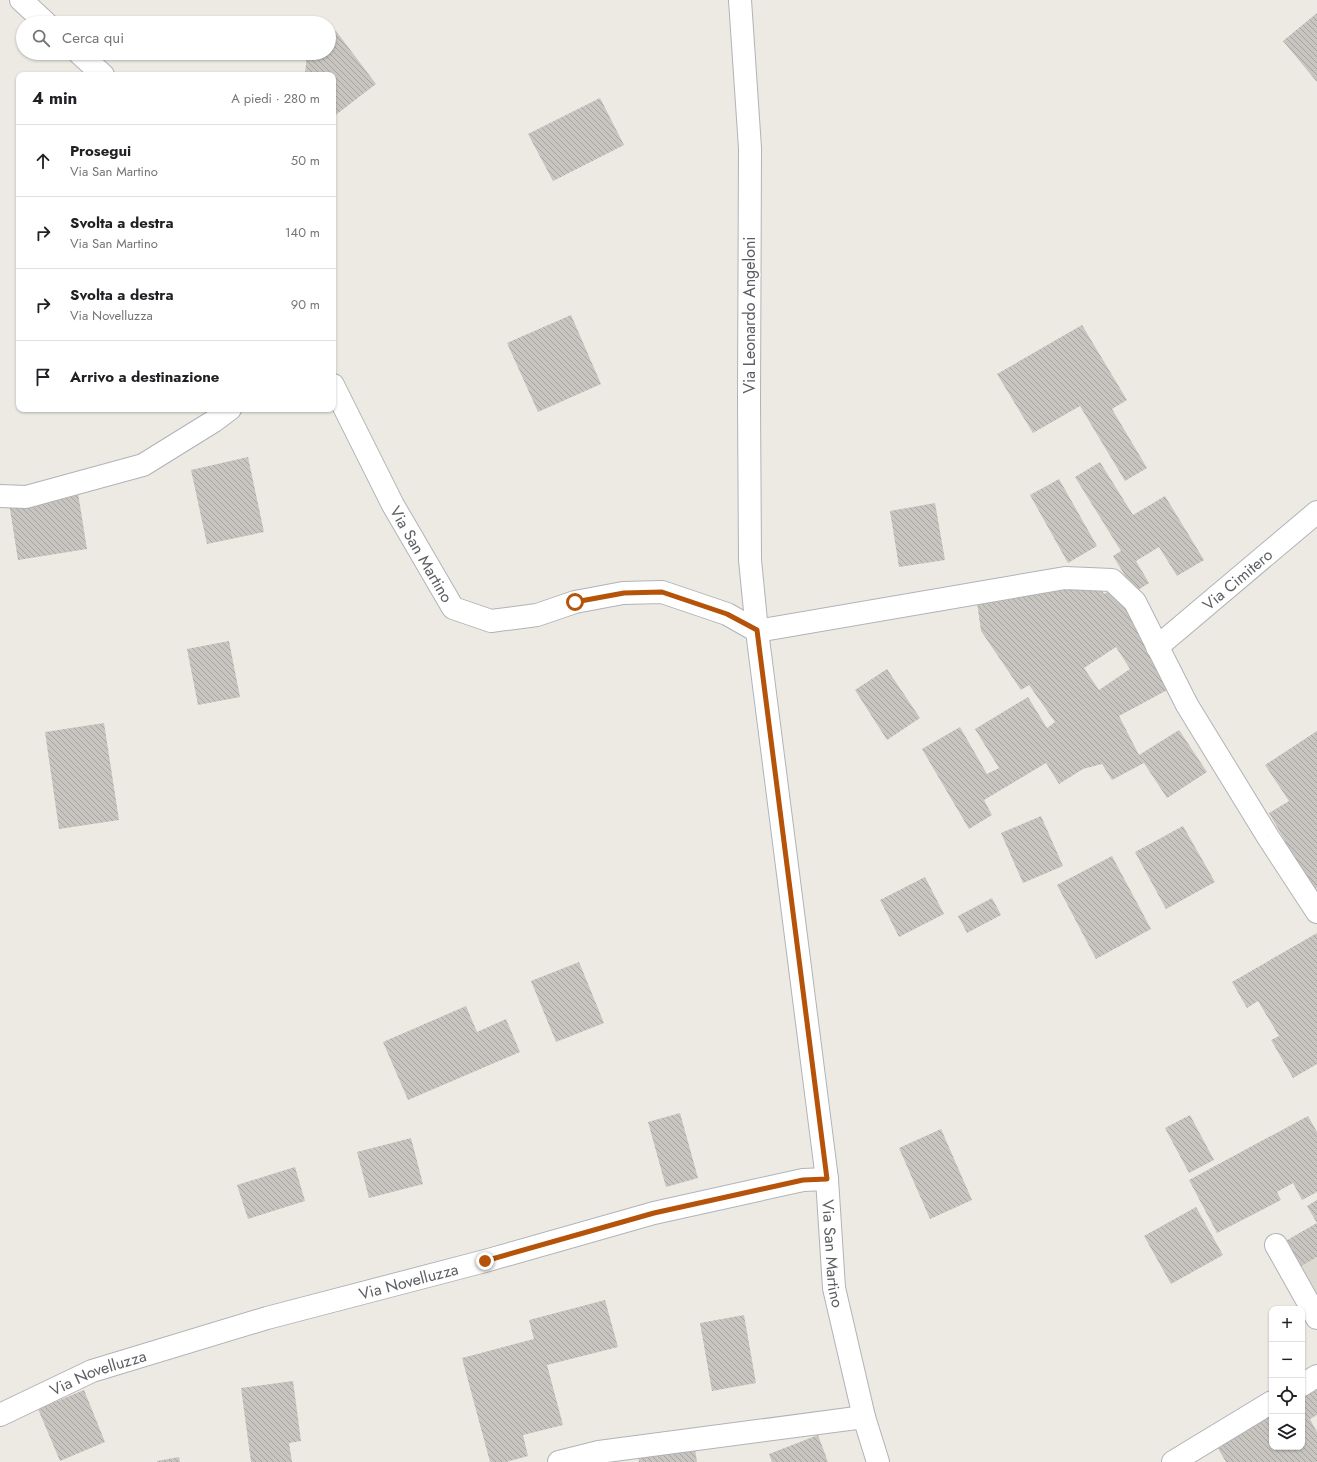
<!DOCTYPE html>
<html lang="it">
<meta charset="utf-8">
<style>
body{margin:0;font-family:Jost,sans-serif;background:#f6f6f6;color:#202124}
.controls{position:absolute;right:12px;bottom:12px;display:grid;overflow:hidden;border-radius:8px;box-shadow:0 1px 3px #0004}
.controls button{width:36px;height:36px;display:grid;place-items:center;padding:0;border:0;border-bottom:1px solid #e0e0e0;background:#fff;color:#202124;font:20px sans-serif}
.stop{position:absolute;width:12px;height:12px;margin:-9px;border:3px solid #b45309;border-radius:50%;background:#fff}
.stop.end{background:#b45309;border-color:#fff;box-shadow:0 1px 4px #0008}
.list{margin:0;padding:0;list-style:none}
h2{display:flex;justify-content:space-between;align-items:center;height:52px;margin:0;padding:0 16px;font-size:17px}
h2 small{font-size:13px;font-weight:400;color:#757577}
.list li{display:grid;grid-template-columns:26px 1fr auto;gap:12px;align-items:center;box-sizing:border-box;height:72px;padding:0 16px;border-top:1px solid #e0e0e0}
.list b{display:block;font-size:15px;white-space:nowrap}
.list p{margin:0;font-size:13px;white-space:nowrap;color:#757577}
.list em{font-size:13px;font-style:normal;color:#757577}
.icon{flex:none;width:22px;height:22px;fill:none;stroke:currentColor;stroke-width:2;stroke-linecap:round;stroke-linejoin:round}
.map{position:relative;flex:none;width:1317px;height:1462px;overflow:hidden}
.search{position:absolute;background:#fff;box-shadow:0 1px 3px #0004;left:16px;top:16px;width:320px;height:44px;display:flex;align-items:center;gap:10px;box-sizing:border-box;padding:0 14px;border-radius:22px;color:#757577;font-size:15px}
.panel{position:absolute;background:#fff;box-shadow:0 1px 3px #0004;left:16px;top:72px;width:320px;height:340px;border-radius:8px}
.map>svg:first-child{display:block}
</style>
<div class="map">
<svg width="1317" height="1462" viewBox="0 0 1317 1462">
<defs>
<pattern id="building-back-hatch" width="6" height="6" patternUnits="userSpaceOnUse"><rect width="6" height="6" fill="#c8c5c0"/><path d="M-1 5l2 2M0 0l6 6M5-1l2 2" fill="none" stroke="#a5a39f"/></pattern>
</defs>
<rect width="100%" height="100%" fill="#eceae3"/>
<path fill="#dcd9d1" d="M1317 1257V1304L1298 1268Z"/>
<path fill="url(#building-back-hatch)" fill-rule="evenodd" d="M1317 13V82L1283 41Z
M336 31 376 84 333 117V75H305L307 53H329V35Z
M600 98 624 145 553 181 528 134Z
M571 315 601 384 538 412 507 343Z
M1082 325 1127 400 1112 409 1147 468 1125 481 1080 406 1033 433 997 374Z
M248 457 264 532 207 544 191 470Z
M1100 462 1133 515 1165 496 1204 560 1177 576 1159 547 1136 561 1149 583 1135 592 1113 556 1121 551 1075 477Z
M1059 479 1097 546 1068 563 1030 495Z
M78 493 87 549 18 560 9 503Z
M935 503 945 560 899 567 890 511Z
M1098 585 1104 594 1114 588 1171 688 1119 716 1139 755 1179 730 1207 772 1167 798 1144 763 1112 780 1102 764 1083 769 1059 784 1046 763 984 800 992 815 969 829 922 749 960 727 987 774 999 768 975 729 1028 697 1047 728 1055 722 1029 685 1021 690 981 631 977 602 1038 591ZM1116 647 1130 669 1099 690 1084 668Z
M229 641 240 697 198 705 187 649Z
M887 669 920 718 887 740 855 690Z
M104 723 119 820 59 829 45 732Z
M1317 731V888L1313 890 1269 813 1289 801 1265 765Z
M1041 816 1063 866 1023 883 1001 833Z
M1183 826 1215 882 1166 909 1135 852Z
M1112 856 1151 929 1096 959 1057 885Z
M925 877 944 914 899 937 880 900Z
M992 898 1001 915 967 933 958 916Z
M1317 933V1064L1293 1078 1271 1040 1279 1036 1258 1001 1247 1008 1232 982Z
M579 962 604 1023 556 1042 531 981Z
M466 1006 477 1032 506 1019 520 1052 408 1100 383 1042Z
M680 1113 698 1178 666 1187 648 1122Z
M1190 1115 1214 1160 1189 1173 1165 1128Z
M1308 1116 1317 1132V1192L1302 1200 1293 1183 1277 1192 1281 1200 1217 1233 1189 1180Z
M941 1129 972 1200 930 1219 899 1148Z
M411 1138 423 1184 369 1198 357 1152Z
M295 1167 305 1201 248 1219 237 1185Z
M1317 1200V1257L1298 1268 1282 1243 1317 1223 1307 1206Z
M1196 1207 1223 1255 1171 1284 1144 1236Z
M605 1300 618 1347 547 1365 563 1425 523 1435 528 1456 506 1462H490L462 1358 534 1339 529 1320Z
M744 1315 756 1383 712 1391 700 1323Z
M293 1381 301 1441 289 1443 292 1462H251L241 1388Z
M1317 1389V1415L1310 1419 1317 1432V1462H1226L1216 1445 1272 1414V1447H1302V1397Z
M84 1390 105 1442 60 1461 38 1409Z
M818 1435 828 1462H772L769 1454Z
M695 1449 697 1462H639L638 1456Z
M179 1457 180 1462H157V1461Z"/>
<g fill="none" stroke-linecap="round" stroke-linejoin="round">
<g stroke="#b0b3b7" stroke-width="24">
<g id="minor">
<path d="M21 0 46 23"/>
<path id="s1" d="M740 0 750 148 749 402 750 560 757 631 827 1179 834 1288 864 1417 878 1462"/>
<path d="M79 53 103 75"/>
<path id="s2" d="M333 385 393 505 453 608 491 621 537 615 575 602 623 593 662 592 727 614 757 631"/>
<path d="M0 496 26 497 143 465 214 421 230 409"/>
<path d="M757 631 1065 578 1112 580 1135 602 1187 705 1268 837 1317 912"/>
<path id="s3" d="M1157 647 1317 512"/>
<path d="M1276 1245 1317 1318"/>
<path d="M1302 1385 1317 1376"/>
<path id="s4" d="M0 1415 92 1371 267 1318 485 1261 654 1213 803 1180 827 1179"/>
<path d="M559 1462 599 1452 864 1417"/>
<path d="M1173 1462 1272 1402"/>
</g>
</g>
<use href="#minor" stroke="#fff" stroke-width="22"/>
</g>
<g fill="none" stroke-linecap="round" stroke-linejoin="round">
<path stroke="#b45309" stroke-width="5" d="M485 1261 654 1213 803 1180 827 1179 757 630 727 614 662 592 624 593 575 602"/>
</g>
<g text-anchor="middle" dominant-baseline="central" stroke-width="3" stroke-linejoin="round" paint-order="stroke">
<g font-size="16" fill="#5b5e62" stroke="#fff">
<text transform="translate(749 315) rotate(-90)">Via Leonardo Angeloni</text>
<text stroke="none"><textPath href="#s2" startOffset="191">Via San Martino</textPath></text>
<text stroke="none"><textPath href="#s3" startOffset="105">Via Cimitero</textPath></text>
<text stroke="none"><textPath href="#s1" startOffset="1259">Via San Martino</textPath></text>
<text stroke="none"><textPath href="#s4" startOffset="431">Via Novelluzza</textPath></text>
<text stroke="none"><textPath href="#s4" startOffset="107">Via Novelluzza</textPath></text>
</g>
</g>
</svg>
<div class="controls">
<button>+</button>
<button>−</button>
<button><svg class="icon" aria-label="locate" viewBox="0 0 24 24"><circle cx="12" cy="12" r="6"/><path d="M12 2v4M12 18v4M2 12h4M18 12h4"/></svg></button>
<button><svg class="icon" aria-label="layers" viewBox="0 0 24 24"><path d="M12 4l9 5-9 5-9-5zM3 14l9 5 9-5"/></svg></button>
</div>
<div class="stop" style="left:575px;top:602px"></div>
<div class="stop end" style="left:485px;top:1261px"></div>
<div class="search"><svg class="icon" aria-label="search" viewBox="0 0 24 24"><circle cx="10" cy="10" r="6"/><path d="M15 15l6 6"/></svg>Cerca qui</div>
<section class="panel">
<h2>4 min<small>A piedi · 280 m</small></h2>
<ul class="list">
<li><svg class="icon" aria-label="ahead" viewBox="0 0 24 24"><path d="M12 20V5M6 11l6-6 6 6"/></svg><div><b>Prosegui</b><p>Via San Martino</p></div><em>50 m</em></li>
<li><svg class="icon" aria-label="right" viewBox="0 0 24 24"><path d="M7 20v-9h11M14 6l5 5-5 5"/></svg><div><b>Svolta a destra</b><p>Via San Martino</p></div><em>140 m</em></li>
<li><svg class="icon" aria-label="right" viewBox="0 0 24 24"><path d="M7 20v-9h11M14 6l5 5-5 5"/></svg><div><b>Svolta a destra</b><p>Via Novelluzza</p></div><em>90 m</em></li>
<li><svg class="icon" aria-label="arrive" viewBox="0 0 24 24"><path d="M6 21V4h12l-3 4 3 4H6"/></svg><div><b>Arrivo a destinazione</b></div></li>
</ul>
</section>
</div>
